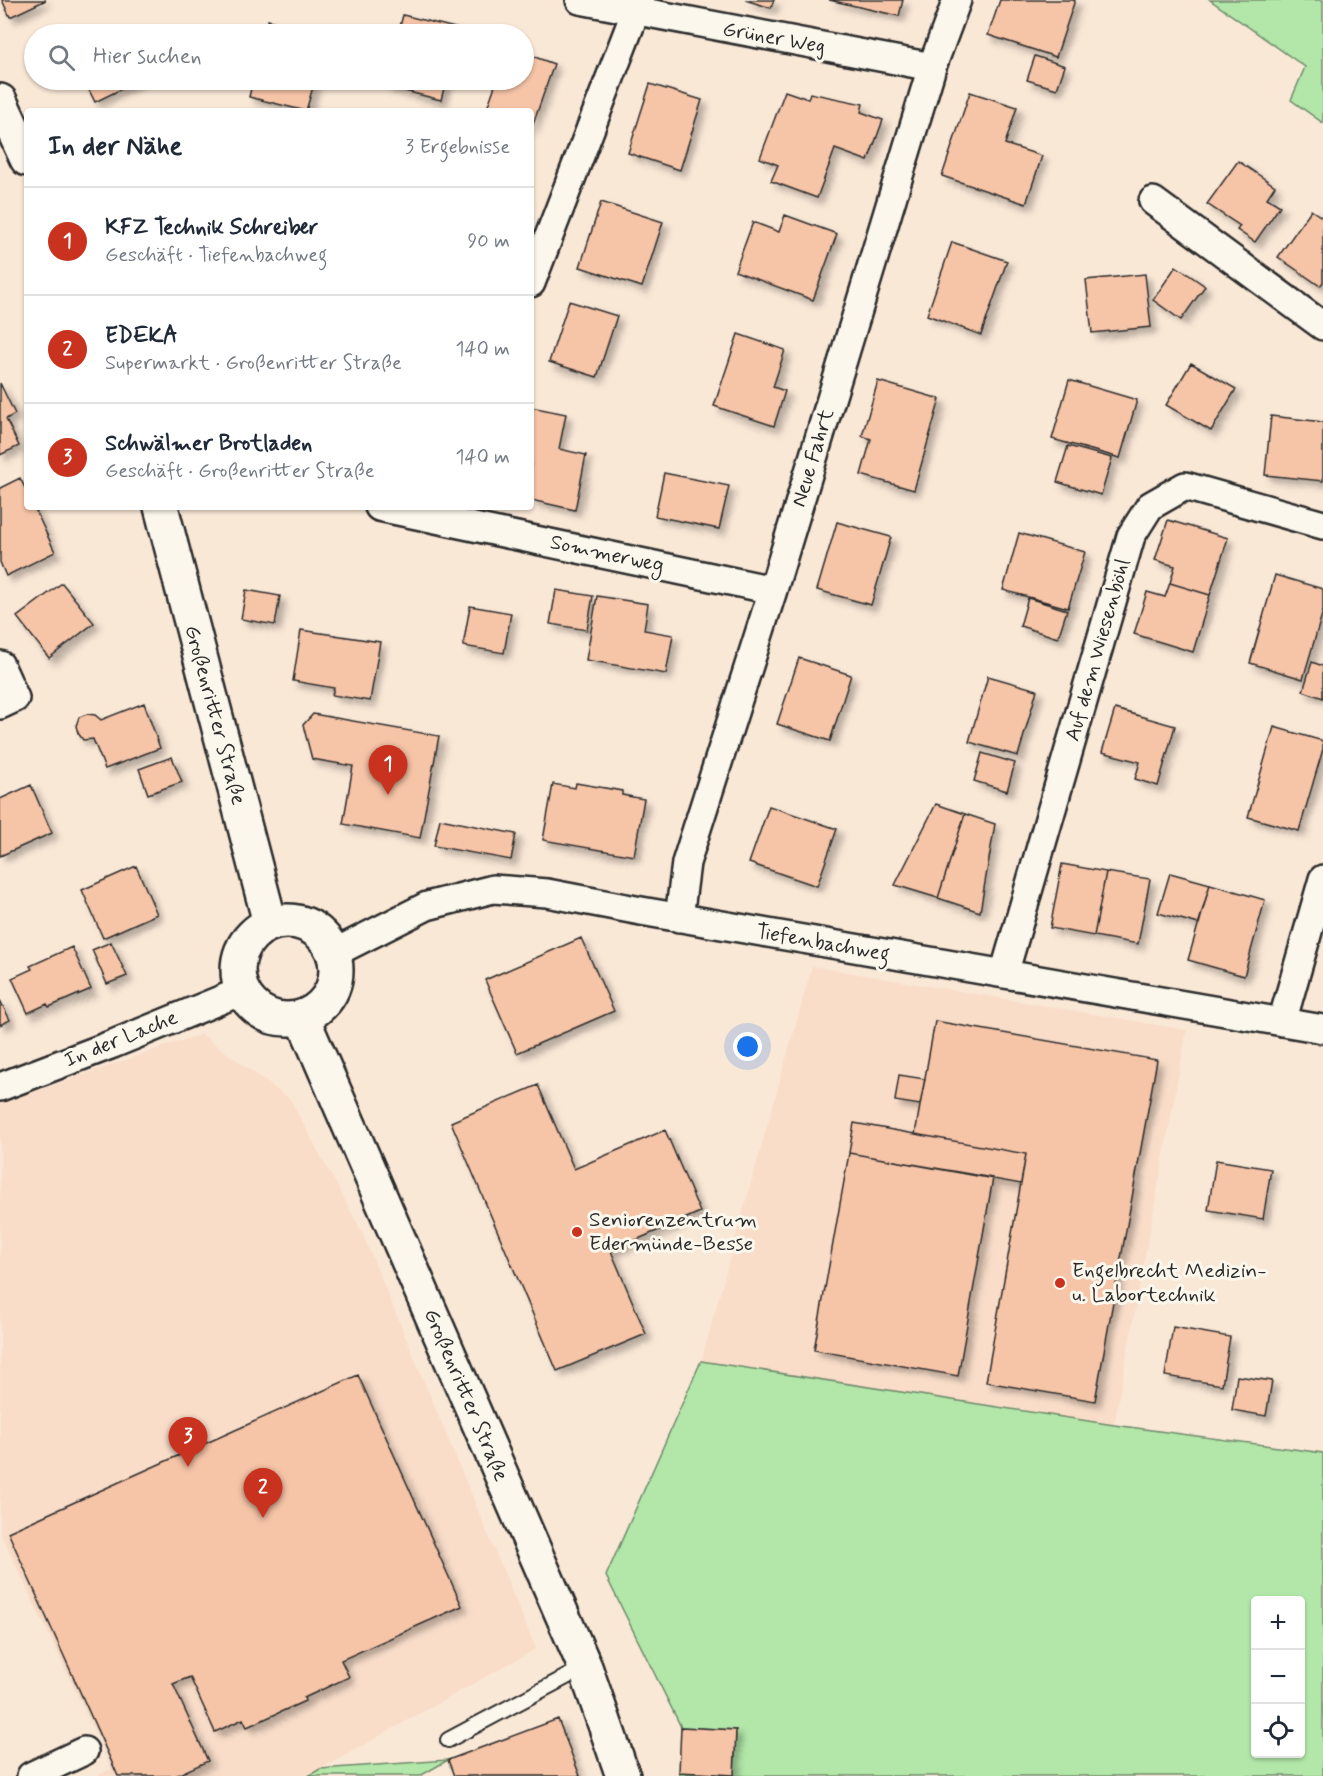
<!DOCTYPE html>
<html lang="de">
<meta charset="utf-8">
<style>
body{margin:0;font-family:Mynerve,sans-serif;background:#f2f2f3;color:#1f2937}
.controls{position:absolute;right:18px;bottom:18px;display:grid;overflow:hidden;border-radius:6px;box-shadow:0 2px 4px #0004}
.controls button{width:54px;height:54px;display:grid;place-items:center;padding:0;border:0;border-bottom:2px solid #e0e1e3;background:#fff;color:#1f2937;font:30px sans-serif}
.you{position:absolute;left:748px;top:1047px;width:21px;height:21px;margin:-15px;border:4px solid #fff;border-radius:50%;background:#1a73e8;box-shadow:0 0 0 9px #1a73e833}
.badge{display:grid;place-items:center;width:39px;height:39px;border-radius:50%;background:#c8321e;color:#fff;font-size:20px;font-weight:700}
.pin{position:absolute;translate:-50% -50px;filter:drop-shadow(0 2px 3px #0008)}
.pin::after{content:'';position:absolute;top:32px;width:21px;height:18px;background:inherit;clip-path:polygon(0 0,100% 0,50% 100%)}
.list{margin:0;padding:0;list-style:none}
h2{display:flex;justify-content:space-between;align-items:center;height:78px;margin:0;padding:0 24px;font-size:26px}
h2 small{font-size:20px;font-weight:400;color:#747a83}
.list li{display:grid;grid-template-columns:39px 1fr auto;gap:18px;align-items:center;box-sizing:border-box;height:108px;padding:0 24px;border-top:2px solid #e0e1e3}
.list b{display:block;font-size:22px;white-space:nowrap}
.list p{margin:0;font-size:20px;white-space:nowrap;color:#747a83}
.list em{font-size:20px;font-style:normal;color:#747a83}
.icon{flex:none;width:33px;height:33px;fill:none;stroke:currentColor;stroke-width:2;stroke-linecap:round;stroke-linejoin:round}
.map{position:relative;flex:none;width:1323px;height:1776px;overflow:hidden}
.search{position:absolute;background:#fff;box-shadow:0 2px 4px #0004;left:24px;top:24px;width:510px;height:66px;display:flex;align-items:center;gap:15px;box-sizing:border-box;padding:0 21px;border-radius:33px;color:#747a83;font-size:22px}
.panel{position:absolute;background:#fff;box-shadow:0 2px 4px #0004;left:24px;top:108px;width:510px;height:402px;border-radius:6px}
.map>svg:first-child{display:block}
</style>
<div class="map">
<svg width="1323" height="1776" viewBox="0 0 1323 1776">
<defs>
<filter id="shadow"><feDropShadow dx="5.5" dy="5.5" stdDeviation="3" flood-color="#0004"/></filter>
</defs>
<rect width="100%" height="100%" fill="#fae8d7"/>
<filter id="ink" filterUnits="userSpaceOnUse"><feTurbulence type="fractalNoise" baseFrequency=".0167" numOctaves="2"/><feDisplacementMap in="SourceGraphic" scale="12" xChannelSelector="R" yChannelSelector="G"/><feConvolveMatrix kernelMatrix="1 2 1 2 8 2 1 2 1" color-interpolation-filters="sRGB"/></filter>
<g filter="url(#ink)">
<path fill="#f9ddc9" d="M812 966 1187 1030 1114 1425 701 1361Z
M201 1034 290 1099 361 1230 536 1649 308 1776H96L113 1768 0 1533V1103Z"/>
<path fill="#b2e7a9" stroke="#6e896a" stroke-width="1.5" fill-rule="evenodd" d="M1210 0H1323V123L1291 100 1305 67Z
M701 1361 1114 1425 1323 1453V1776H680L679 1772 734 1775 736 1730 681 1727 606 1576ZM1256 1600H1300V1754H1256Z
M448 1760 420 1776H308L320 1769Z"/>
<path fill="#f6c4a7" stroke="#2b2b2b" stroke-width="1.5" filter="url(#shadow)" d="M2 0H46L10 17Z
M745 0H774L771 8Z
M829 0H903L899 16Z
M1000 0H1075L1056 57 988 35Z
M403 15 459 29 457 34H398Z
M268 20 324 34H265Z
M121 29 124 34H110Z
M524 53 554 64 531 130V111H486L497 80H524Z
M1035 56 1065 66 1057 89 1027 80Z
M84 80H140L95 102Z
M253 80H315L306 111 249 97Z
M387 80H446L441 100 385 86Z
M650 84 702 100 680 170 628 153Z
M785 91 808 99 810 93 863 104 861 112 883 120 868 161 835 149 817 198 771 181 778 165 760 158Z
M970 92 1017 107 1005 144 1042 156 1026 204 942 176Z
M1238 161 1275 186 1267 198 1280 206 1255 242 1237 230 1240 226 1207 204Z
M601 202 663 222 642 287 580 267Z
M1311 210 1323 218V282L1320 286 1278 257Z
M785 215 837 234 813 300 735 271 753 222 779 232Z
M952 242 1007 261 981 335 927 315Z
M1176 266 1205 286 1181 320 1153 300Z
M1145 274 1151 327 1092 333 1086 280Z
M569 301 617 316 597 377 549 362Z
M738 334 785 350 773 387 785 391 774 426 714 406Z
M1191 363 1236 389 1211 431 1166 405Z
M1069 380 1137 400 1120 458 1052 439Z
M878 381 940 399 914 490 861 475 871 439 862 436Z
M0 383 15 414 6 419 19 446 0 455Z
M531 407 566 414 559 449 586 455 575 510 531 500Z
M1271 416 1323 422V481L1265 475Z
M1068 446 1112 458 1101 495 1057 482Z
M664 473 729 486 719 529 655 516Z
M20 478 27 492V507H34L55 552 6 576 0 562V488Z
M1168 520 1228 538 1210 595 1170 583 1175 566 1155 560Z
M837 522 891 537 871 605 817 590Z
M1019 533 1085 552 1068 608 1003 590Z
M1275 575 1323 589V611L1303 679 1250 663Z
M62 583 94 623 49 658 17 617Z
M1170 583 1210 595 1193 652 1134 634 1147 592 1165 597Z
M246 590 280 596 275 625 241 619Z
M556 590 593 596 587 630 550 624Z
M597 596 648 604 644 630 673 635 666 674 586 660Z
M1028 598 1067 610 1058 638 1020 626Z
M470 606 511 613 504 653 463 646Z
M301 630 380 642 370 701 332 695 334 688 293 681Z
M799 658 851 675 830 741 777 724Z
M1312 662 1323 666V698L1303 691Z
M988 676 1037 690 1018 756 969 742Z
M144 703 160 748 105 769 93 739 83 740 78 733 76 726 79 717 87 714 95 715 101 720Z
M1115 709 1175 726 1158 786 1135 779 1140 762 1102 752Z
M313 714 439 736 420 838 343 824 353 766 312 759 303 725Z
M1274 727 1323 741V749L1299 831 1248 817Z
M982 753 1015 763 1007 791 974 781Z
M172 757 182 782 148 794 139 769Z
M576 783 622 791V795L644 799 634 856 543 840 553 784 575 788Z
M31 785 52 833 0 856V799Z
M936 804 965 814 938 898 895 885Z
M769 806 837 829 817 886 749 863Z
M965 814 995 824 980 912 938 898Z
M440 819 516 834 511 860 434 846Z
M1062 864 1106 872 1094 936 1050 928Z
M136 866 157 914 103 938 82 890Z
M1106 872 1150 879 1138 944 1094 936Z
M1170 873 1210 884 1199 924 1158 913Z
M1210 884 1265 900 1244 976 1188 960Z
M581 938 614 1011 517 1053 485 980Z
M111 942 127 976 107 984 92 950Z
M72 947 91 989 49 1007 47 1004 28 1013 12 978 32 969 30 966Z
M0 1000 10 1020 0 1025Z
M935 1021 1157 1060 1095 1401 986 1382 1026 1154 915 1134Z
M899 1075 925 1079 920 1105 895 1101Z
M538 1085 574 1169 665 1130 700 1212 611 1251 646 1334 557 1371 451 1122Z
M854 1123 1026 1154 1021 1184 849 1153Z
M849 1153 993 1178 958 1376 814 1350Z
M1216 1160 1271 1169 1263 1219 1208 1210Z
M1173 1327 1230 1337 1222 1385 1165 1376Z
M358 1375 462 1606 341 1660 349 1677 304 1698 305 1701 247 1727 243 1719 215 1732 190 1677 173 1684 208 1761 175 1776H118L8 1532Z
M1237 1376 1272 1381 1266 1416 1232 1410Z
M558 1719 580 1776H454L448 1760Z
M681 1727 736 1730 734 1775 679 1772Z"/>
<g fill="none" stroke-linecap="round" stroke-linejoin="round">
<g stroke="#2b2b2b" stroke-width="18">
<path id="lane" d="M448 1740 585 1667"/>
</g>
<g stroke="#2b2b2b" stroke-width="32">
<path id="street" d="M580 0 932 67
M1153 201 1323 326
M531 283 640 0
M379 507 773 590
M0 665 15 698 0 705
M679 918 686 863 773 590 932 67 957 0
M334 953 427 906 493 889 547 893 641 911 1323 1029
M1004 974 1131 536 1150 506 1185 486 1323 525
M1282 1022 1323 879
M0 1087 113 1044 242 991
M31 1776 84 1751"/>
</g>
<g stroke="#2b2b2b" stroke-width="38">
<path id="secondary" d="M0 101 27 159
M161 507 270 923
M238 970a49 49 0 1 1 98 0a49 49 0 1 1-98 0Z
M302 1017 585 1667 623 1776"/>
</g>
<use href="#lane" stroke="#fbf7ec" stroke-width="14"/>
<use href="#street" stroke="#fbf7ec" stroke-width="27"/>
<use href="#secondary" stroke="#fbf7ec" stroke-width="33"/>
</g>
</g>
<g fill="#c8321e" stroke="#fbf7ec" stroke-width="2">
<circle cx="577" cy="1232" r="6"/>
<circle cx="1060" cy="1283" r="6"/>
</g>
<g text-anchor="middle" dominant-baseline="central" stroke-width="6" stroke-linejoin="round" paint-order="stroke">
<g font-size="21" fill="#2b2b2b" stroke="#fbf7ec">
<text transform="translate(774 38) rotate(10)">Grüner Weg</text>
<text transform="translate(813 458) rotate(-73)">Neue Fahrt</text>
<text transform="translate(607 554) rotate(12)">Sommerweg</text>
<text transform="translate(1098 650) rotate(-74)">Auf dem Wiesenböhl</text>
<text transform="translate(215 715) rotate(75)">Großenritter Straße</text>
<text transform="translate(823 943) rotate(10)">Tiefenbachweg</text>
<text transform="translate(121 1039) rotate(-22)">In der Lache</text>
<text transform="translate(466 1395) rotate(67)">Großenritter Straße</text>
</g>
<g font-size="21" fill="#2b2b2b" stroke="#fbf7ec" text-anchor="start">
<text x="589" y="1220">Seniorenzentrum<tspan x="589" dy="24">Edermünde-Besse</tspan></text>
<text x="1072" y="1271">Engelbrecht Medizin-<tspan x="1072" dy="24">u. Labortechnik</tspan></text>
</g>
</g>
</svg>
<div class="controls">
<button>+</button>
<button>−</button>
<button><svg class="icon" aria-label="locate" viewBox="0 0 24 24"><circle cx="12" cy="12" r="6"/><path d="M12 2v4M12 18v4M2 12h4M18 12h4"/></svg></button>
</div>
<div class="you"></div>
<div class="pin badge" style="left:388px;top:795px">1</div>
<div class="pin badge" style="left:263px;top:1518px">2</div>
<div class="pin badge" style="left:188px;top:1467px">3</div>
<div class="search"><svg class="icon" aria-label="search" viewBox="0 0 24 24"><circle cx="10" cy="10" r="6"/><path d="M15 15l6 6"/></svg>Hier suchen</div>
<section class="panel">
<h2>In der Nähe<small>3 Ergebnisse</small></h2>
<ul class="list">
<li><span class="badge">1</span><div><b>KFZ Technik Schreiber</b><p>Geschäft · Tiefenbachweg</p></div><em>90 m</em></li>
<li><span class="badge">2</span><div><b>EDEKA</b><p>Supermarkt · Großenritter Straße</p></div><em>140 m</em></li>
<li><span class="badge">3</span><div><b>Schwälmer Brotladen</b><p>Geschäft · Großenritter Straße</p></div><em>140 m</em></li>
</ul>
</section>
</div>
